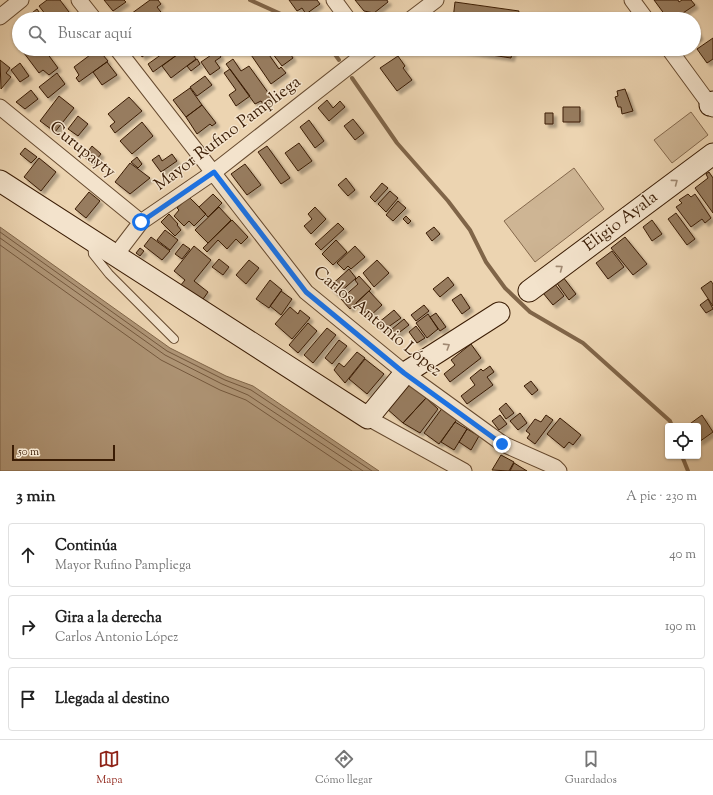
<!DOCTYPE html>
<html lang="es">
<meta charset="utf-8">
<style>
body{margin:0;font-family:"Sorts Mill Goudy",serif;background:#f6f6f6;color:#222}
.controls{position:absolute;right:12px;bottom:12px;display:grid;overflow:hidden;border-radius:4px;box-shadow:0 1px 3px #0004}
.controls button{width:36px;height:36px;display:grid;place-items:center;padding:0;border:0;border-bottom:1px solid #e0e0e0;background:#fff;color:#222;font:20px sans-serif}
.scale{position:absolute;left:12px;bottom:10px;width:103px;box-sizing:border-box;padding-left:4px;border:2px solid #3a1c04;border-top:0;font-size:11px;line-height:14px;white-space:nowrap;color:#3a1c04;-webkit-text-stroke:3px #f3e3cc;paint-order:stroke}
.stop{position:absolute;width:12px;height:12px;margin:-9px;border:3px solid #1a73e8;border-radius:50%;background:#fff}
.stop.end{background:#1a73e8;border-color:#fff;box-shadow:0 1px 4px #0008}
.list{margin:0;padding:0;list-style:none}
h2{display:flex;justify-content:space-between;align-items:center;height:52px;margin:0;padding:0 16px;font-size:17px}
h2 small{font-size:13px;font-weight:400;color:#767676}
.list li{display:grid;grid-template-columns:26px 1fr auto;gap:12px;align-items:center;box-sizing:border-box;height:64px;margin:0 8px 8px;padding:0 8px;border:1px solid #e0e0e0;border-radius:4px}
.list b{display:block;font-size:15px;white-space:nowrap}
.list p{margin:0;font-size:13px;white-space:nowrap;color:#767676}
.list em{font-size:13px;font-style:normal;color:#767676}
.icon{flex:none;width:22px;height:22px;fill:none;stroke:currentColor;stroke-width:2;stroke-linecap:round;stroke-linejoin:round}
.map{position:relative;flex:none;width:713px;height:471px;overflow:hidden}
.search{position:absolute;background:#fff;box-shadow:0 1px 3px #0004;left:12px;right:12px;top:12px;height:44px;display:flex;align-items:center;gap:10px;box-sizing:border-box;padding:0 14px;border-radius:22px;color:#767676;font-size:15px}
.sheet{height:268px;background:#fff}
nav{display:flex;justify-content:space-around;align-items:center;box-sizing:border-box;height:56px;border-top:1px solid #e0e0e0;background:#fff;font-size:11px;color:#767676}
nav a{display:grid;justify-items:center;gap:2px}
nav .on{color:#8f2418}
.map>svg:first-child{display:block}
</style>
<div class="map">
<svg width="713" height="471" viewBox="0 0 713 471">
<defs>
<filter id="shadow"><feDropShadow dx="3.5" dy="3.5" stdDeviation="1" flood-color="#0004"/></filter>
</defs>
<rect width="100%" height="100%" fill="#ecd4b1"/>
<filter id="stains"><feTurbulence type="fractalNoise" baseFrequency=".005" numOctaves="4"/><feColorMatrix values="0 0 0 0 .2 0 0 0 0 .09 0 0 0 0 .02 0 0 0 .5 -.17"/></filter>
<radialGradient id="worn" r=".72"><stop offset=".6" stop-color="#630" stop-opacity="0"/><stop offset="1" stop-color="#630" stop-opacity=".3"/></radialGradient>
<path fill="#ceb594" stroke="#84684c" d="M691 112 708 135 672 163 654 140Z
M574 168 604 209 535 262 504 221Z"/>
<path fill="#af9576" stroke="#806548" d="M0 227 170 348 226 376 253 386 379 471H0Z"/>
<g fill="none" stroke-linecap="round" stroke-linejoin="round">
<path stroke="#74583d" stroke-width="1" d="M0 232 167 351 225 380 251 390 372 471
M0 238 165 355 222 384 248 395 363 471
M0 245 161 360 220 390 246 400 352 471"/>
<path stroke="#806548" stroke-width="4" d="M250 0 292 19
M331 49 339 60
M352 78 397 143 448 201 470 230 486 262 505 288 530 312 583 343 670 421 672 426
M682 456 688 471"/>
</g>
<path fill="#977c5e" stroke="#3a1c04" filter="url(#shadow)" d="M47 0H60L69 12 58 19H49L39 6Z
M104 0H124L126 2 113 11Z
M150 0H158L161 4 157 7 164 16 160 19H124Z
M289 0H317L320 4 306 14 302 8 297 11Z
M355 0H387L388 2 374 13 364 11Z
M654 0H678L679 2 682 0H691L695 5 674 19H668Z
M455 2 519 11 517 19H453Z
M37 9 44 19H24Z
M69 12 74 19H59Z
M684 13 688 19H676Z
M694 28 700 36 694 40Z
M19 34V46L13 38Z
M713 38V59L707 63 697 49Z
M21 49H44L58 68 49 75 43 70 39 73Z
M98 49 108 61 79 82 76 78 79 75 74 67Z
M138 49H153L142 57Z
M169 49H185L153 72 148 64Z
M185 49H189L196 59 171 78 162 66Z
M247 49H265L279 69 281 67 286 73 271 84Z
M269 49H287L293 58 282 66Z
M452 49H513L511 58Z
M217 51 221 57 215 61 220 68 210 75 201 62Z
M398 56 405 66 403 68 412 80 397 91 380 68Z
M197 59 200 64 191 71 187 66Z
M233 59 241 71 249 66 272 98 263 104 261 101 255 104 226 64Z
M0 60 10 68 6 73 11 77 1 89Z
M107 62 117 75 102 85 93 72Z
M20 63 29 76 20 82 11 70Z
M230 69 250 96 236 106 229 95 236 90 224 73Z
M57 73 65 84 48 98 39 87Z
M205 76 212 85 197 96 190 87Z
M190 88 202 105 186 117 173 100Z
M625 89 633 111 622 114 621 107H618L615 97 618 96 617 91Z
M31 90 38 99 25 109 16 102Z
M59 96 74 108 55 132 40 121Z
M129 97 142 111 115 133 110 126 115 122 108 114Z
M327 100 333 108 340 101 345 107 329 121 318 108Z
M202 105 216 123 212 126 210 124 197 134 186 117Z
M563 107H580V122H563Z
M545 113H553V124H545Z
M78 116 88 124 78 136 68 129Z
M353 119 364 133 355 140 344 126Z
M309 120 324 141 315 148 300 127Z
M142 122 153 136 132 154 120 141Z
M299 143 312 161 298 171 285 153Z
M92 146 101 154 93 164 84 157Z
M267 146 290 178 281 184 258 152Z
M25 148 37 157 31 163 20 154Z
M172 154 177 161 161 172 152 160 159 155 162 161Z
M137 157 142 164 138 168 131 162Z
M39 158 56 172 41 191 24 177Z
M130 163 150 178 130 194 115 182Z
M245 164 261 185 247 195 231 174Z
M709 172 713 178V213L695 188 708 178 706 174Z
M346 178 355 190 348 196 338 185Z
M382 183 388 188 375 202 370 197Z
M390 191 398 198 386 212 378 204Z
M89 192 100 201 86 218 75 209Z
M213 194 222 203 208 217 199 207Z
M688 194 691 197 695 194 711 218 705 223 702 219 691 227 676 207 682 203 679 200Z
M189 197 206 214 194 226 189 221 184 226 174 216 179 210 177 208Z
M398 201 406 208 393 221 386 215Z
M219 207 231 220 208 243 195 230Z
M315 207 326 219 311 234 304 226 312 219 308 214Z
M676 213 695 239 687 245 668 219Z
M169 214 178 224 177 225 181 230 175 236 161 222Z
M406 216 411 221 408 224 403 219Z
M232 220 248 237 241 244 236 239 227 249 218 240 207 252 203 248Z
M652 220 662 234 652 241 643 227Z
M338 223 344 229 321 250 315 244Z
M434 227 440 234 432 241 426 233Z
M165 230 178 240 170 250 157 240Z
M151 237 170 251 162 260 144 246Z
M625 237 647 264 633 275 611 248Z
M336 240 347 252 333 265 322 254Z
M183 244 190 249 182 259 175 254Z
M194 246 211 260 194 281 208 292 201 302 180 286 185 280 174 271Z
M355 246 365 257 351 269 348 266 344 270 337 263Z
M140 248 144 251 140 256 136 253Z
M612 251 624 267 608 279 596 263Z
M219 259 229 267 223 275 212 267Z
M249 260 259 268 246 284 236 275Z
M377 260 389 273 374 287 363 273Z
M349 269 356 278 337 295 329 287Z
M359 276 371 289 350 309 341 299 358 284 355 280Z
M448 277 454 285 440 297 433 289Z
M563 277 576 294 569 300 556 282Z
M270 280 282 290 269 308 256 299Z
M711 281 713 284V306L701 288Z
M555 284 564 296 553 305 543 293Z
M281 291 292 299 281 315 270 306Z
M369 291 382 305 369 317 356 303Z
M461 294 470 308 462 314 452 300Z
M708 299 713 309 706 313 700 305Z
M424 305 429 311 416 321 411 315Z
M290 307 298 314 300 310 310 318 292 339 275 324Z
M394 310 401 318 384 330 378 323Z
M436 313 446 327 440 331 430 317Z
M428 314 438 329 427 338 416 323Z
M404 319 409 325 396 335 392 329Z
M308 323 317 331 298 353 289 345Z
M416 326 425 338 417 343 409 332Z
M327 328 336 335 313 363 304 355Z
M339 340 347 346 332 364 325 358Z
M471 344 481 358 450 382 444 374 455 365 451 360Z
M357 352 365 358 345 383 334 370 339 363 344 367Z
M365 359 384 374 367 394 349 379Z
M490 366 494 372 487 377 493 385 467 404 461 396 475 385 470 378 481 369 483 371Z
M531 381 538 390 532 395 524 386Z
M408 382 426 398 403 423 386 408Z
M426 398 438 409 420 433 403 423Z
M506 403 514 413 506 419 499 409Z
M443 407 458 418 439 444 424 433Z
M520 413 527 423 518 430 510 421Z
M500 415 507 424 499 430 492 421Z
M546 415 553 420 535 444 527 438 530 434 526 431 535 419 541 422Z
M702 415 713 432 699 442 698 426H687Z
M560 418 581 435 573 445 569 442 564 448 547 434Z
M455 422 467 429 454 450 441 442Z
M467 429 479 436 471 450 459 442Z
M501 455 514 462 509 471 492 470Z
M514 463 527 471H510Z"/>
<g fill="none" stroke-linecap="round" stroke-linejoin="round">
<g stroke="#664a2f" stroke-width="10">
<path id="lane" d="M92 244 93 254 109 274 174 339"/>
</g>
<g stroke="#664a2f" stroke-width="17">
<path id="street" d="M79 0 94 19
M334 0 348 19
M632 0 646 19
M0 17 21 0
M411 19 436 0
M117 49 306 292 405 373 503 444 555 467 559 471
M669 49 713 109
M0 107 141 222
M115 256 141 222 214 172 371 49
M368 418 464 471"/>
</g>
<g stroke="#3a1c04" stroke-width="23">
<path id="secondary" d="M710 105 713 102
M0 181 368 418 405 373 499 313
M529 291 713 154"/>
</g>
<use href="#lane" stroke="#f3e3cc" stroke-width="8"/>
<use href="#street" stroke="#f3e3cc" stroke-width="15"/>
<use href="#secondary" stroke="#f3e3cc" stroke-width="21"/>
</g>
<defs><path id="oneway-chevron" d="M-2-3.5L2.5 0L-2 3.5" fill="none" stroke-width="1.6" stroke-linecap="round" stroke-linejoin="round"/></defs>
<g stroke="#a08972">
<use href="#oneway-chevron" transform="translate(675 182) rotate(-37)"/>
<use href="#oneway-chevron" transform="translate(560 268) rotate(-37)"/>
<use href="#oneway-chevron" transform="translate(447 346) rotate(-32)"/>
</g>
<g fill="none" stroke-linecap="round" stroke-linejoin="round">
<path stroke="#1a73e8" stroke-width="5" d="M141 222 214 172 306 292 404 373 502 444"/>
</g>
<g text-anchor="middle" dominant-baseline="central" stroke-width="3" stroke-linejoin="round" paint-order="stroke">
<g font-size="17" fill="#3a1c04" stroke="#f3e3cc">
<text transform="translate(228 134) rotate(-37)">Mayor Rufino Pampliega</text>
<text transform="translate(82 150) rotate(39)">Curupayty</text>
<text transform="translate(621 222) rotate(-37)">Eligio Ayala</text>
<text transform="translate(377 322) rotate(40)">Carlos Antonio López</text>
</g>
</g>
<rect width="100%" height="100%" filter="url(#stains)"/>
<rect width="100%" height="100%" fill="url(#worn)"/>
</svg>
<div class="controls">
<button><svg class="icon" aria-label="locate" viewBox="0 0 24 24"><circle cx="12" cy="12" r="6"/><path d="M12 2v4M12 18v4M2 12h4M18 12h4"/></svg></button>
</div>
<div class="scale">50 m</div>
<div class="stop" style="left:141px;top:222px"></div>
<div class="stop end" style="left:502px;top:444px"></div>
<div class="search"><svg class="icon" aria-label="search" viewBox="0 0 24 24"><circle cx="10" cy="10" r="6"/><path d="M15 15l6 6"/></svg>Buscar aquí</div>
</div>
<section class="sheet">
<h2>3 min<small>A pie · 230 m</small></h2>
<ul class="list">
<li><svg class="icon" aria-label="ahead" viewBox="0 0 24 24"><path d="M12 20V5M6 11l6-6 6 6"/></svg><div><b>Continúa</b><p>Mayor Rufino Pampliega</p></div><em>40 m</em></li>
<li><svg class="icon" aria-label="right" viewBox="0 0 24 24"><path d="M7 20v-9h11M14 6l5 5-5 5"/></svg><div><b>Gira a la derecha</b><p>Carlos Antonio López</p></div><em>190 m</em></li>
<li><svg class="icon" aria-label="arrive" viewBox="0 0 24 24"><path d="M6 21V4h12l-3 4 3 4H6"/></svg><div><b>Llegada al destino</b></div></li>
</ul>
</section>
<nav>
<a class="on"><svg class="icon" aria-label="map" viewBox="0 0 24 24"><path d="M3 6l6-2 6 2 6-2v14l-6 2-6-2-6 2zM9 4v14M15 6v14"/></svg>Mapa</a>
<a><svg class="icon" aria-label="directions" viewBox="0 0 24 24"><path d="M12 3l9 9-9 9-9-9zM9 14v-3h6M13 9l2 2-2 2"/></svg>Cómo llegar</a>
<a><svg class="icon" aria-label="saved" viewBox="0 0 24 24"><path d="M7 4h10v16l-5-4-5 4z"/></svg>Guardados</a>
</nav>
